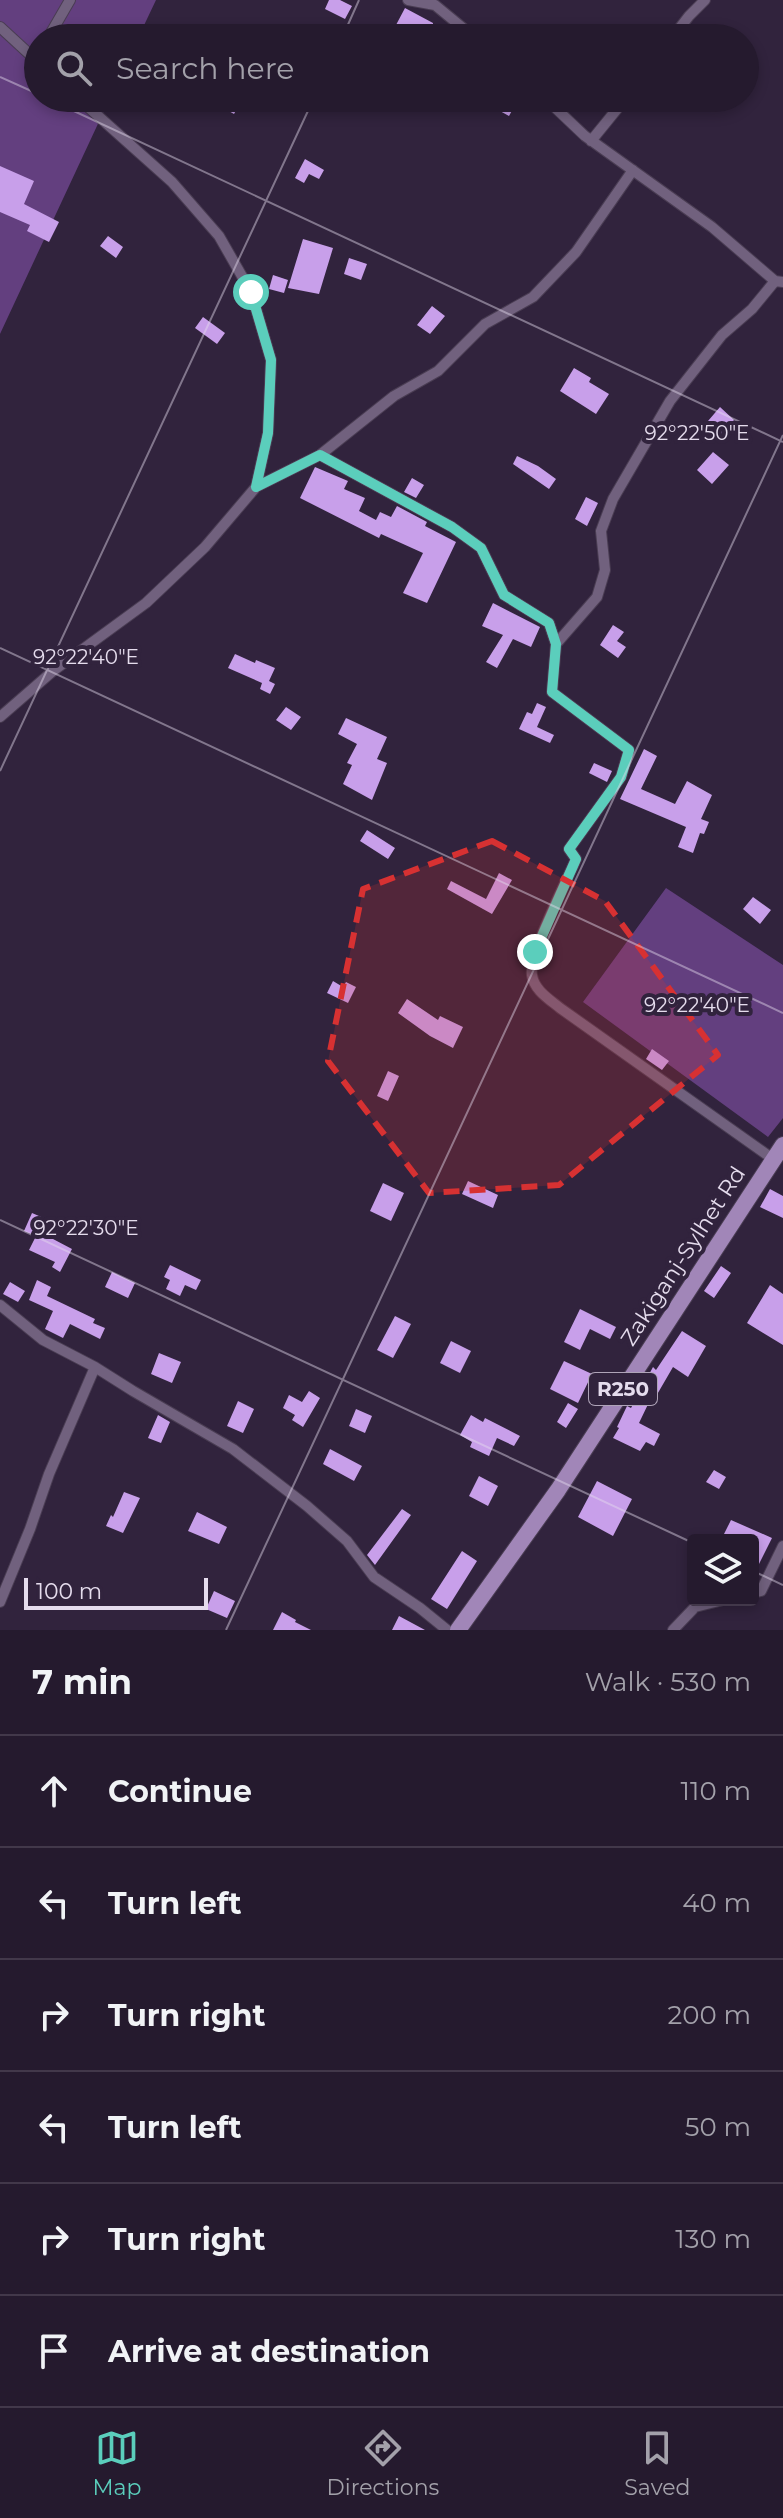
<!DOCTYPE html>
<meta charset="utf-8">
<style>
body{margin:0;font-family:Montserrat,sans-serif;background:#2d2336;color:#f1f3f6}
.controls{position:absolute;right:24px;bottom:24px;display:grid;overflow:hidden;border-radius:8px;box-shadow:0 4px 12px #0003}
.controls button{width:72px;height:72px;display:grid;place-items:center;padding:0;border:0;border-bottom:2px solid #42384a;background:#251a2e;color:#f1f3f6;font:40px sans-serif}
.scale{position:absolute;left:24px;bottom:20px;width:184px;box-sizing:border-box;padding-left:8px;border:4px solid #e5dced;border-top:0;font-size:22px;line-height:28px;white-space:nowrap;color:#e5dced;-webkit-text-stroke:6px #31233d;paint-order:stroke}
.stop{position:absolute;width:24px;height:24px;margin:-18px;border:6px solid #5bcebc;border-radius:50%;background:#fff}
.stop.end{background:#5bcebc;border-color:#fff;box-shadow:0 2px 8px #0008}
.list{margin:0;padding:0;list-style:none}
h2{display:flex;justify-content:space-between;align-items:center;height:104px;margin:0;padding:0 32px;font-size:34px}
h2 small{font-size:26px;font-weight:400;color:#a3a1aa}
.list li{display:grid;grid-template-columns:52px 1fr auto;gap:24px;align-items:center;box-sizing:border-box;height:112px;padding:0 32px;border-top:2px solid #42384a}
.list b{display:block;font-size:30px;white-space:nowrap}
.list em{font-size:26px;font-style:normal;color:#a3a1aa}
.icon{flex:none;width:44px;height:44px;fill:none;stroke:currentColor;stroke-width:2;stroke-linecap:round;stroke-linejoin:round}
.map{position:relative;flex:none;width:783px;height:1630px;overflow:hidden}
.search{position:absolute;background:#251a2e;box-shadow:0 4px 12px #0003;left:24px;right:24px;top:24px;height:88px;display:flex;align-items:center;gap:20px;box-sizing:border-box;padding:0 28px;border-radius:44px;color:#a3a1aa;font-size:30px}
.sheet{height:776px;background:#251a2e}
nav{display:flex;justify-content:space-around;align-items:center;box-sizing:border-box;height:112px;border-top:2px solid #42384a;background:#251a2e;font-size:22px;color:#a3a1aa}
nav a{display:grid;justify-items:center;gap:4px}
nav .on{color:#5bcebc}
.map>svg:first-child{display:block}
</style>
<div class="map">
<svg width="783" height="1630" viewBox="0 0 783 1630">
<rect width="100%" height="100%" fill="#31233d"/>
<path fill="#633f7f" d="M0 0H156L138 38H38V98H110L0 334Z
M666 888 783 965V1118L768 1137 583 1002Z"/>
<path fill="#c89fea" d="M329 0H340L352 6 345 19 325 9Z
M405 8 433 23V25L459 38H394L400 27 396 25Z
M206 98H243L234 114Z
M449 98H496L514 107 509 116 489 105 485 112 472 106 470 109Z
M305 159 324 170 319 179 309 174 304 183 295 178Z
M0 166 34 181 24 204 59 222 49 242 27 231 30 225 0 212Z
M108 236 123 247 116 258 100 246Z
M303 239 333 248 319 294 288 288Z
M349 258 367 264 361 280 344 274Z
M273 275 288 280 284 293 269 289Z
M432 306 445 316 430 334 417 325Z
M203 317 225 333 217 344 195 328Z
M574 368 591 378 589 382 609 394 596 414 560 391Z
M720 407 734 420 716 441 702 428Z
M713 452 729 465 712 484 697 470Z
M517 456 538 466 556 479 549 489 513 464Z
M315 467 348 481 344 489 365 498 359 511 376 520 380 512 391 517 397 506 427 522 425 526 456 542 427 603 403 593 423 553 381 534 379 538 300 498Z
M412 478 424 485 416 498 404 492Z
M586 497 598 503 587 526 575 519Z
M493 603 540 627 531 647 513 639 497 668 486 662 503 635 482 626Z
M613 625 624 632 617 641 626 647 618 658 600 645Z
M235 654 255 663 256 660 275 668 269 681 275 684 270 694 260 689 262 683 228 668Z
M537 703 546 707 537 727 554 735 550 743 519 729 527 712 532 714Z
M286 707 301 717 291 730 276 720Z
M346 718 387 737 377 759 387 763 372 800 343 784 352 765 347 763 357 744 338 734Z
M644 749 657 756 641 789 675 804 687 781 712 795 701 819 709 822 704 834 700 833 693 853 678 847 686 827 620 799Z
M594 763 612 771 607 782 589 773Z
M367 830 395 848 388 859 360 841Z
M499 873 512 880 492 914 447 889 451 881 486 899Z
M753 897 771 910 760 924 743 909Z
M333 981 343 987 346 982 356 987 348 1003 327 993Z
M407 999 438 1020 440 1016 463 1027 453 1048 430 1036 398 1013Z
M652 1049 669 1061 662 1070 646 1059Z
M388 1071 399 1076 388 1101 377 1096Z
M468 1181 498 1195 493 1208 462 1194Z
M383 1183 404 1193 391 1221 370 1211Z
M770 1189 783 1196V1218L760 1207Z
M32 1213 60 1225 53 1239 72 1249 60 1272 52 1267 55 1262 29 1250 36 1236 24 1231Z
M170 1265 201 1280 196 1290 185 1285 180 1296 166 1289 170 1280 164 1277Z
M721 1266 731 1273 714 1298 704 1291Z
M112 1272 135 1283 128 1298 105 1287Z
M37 1280 51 1287 47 1296 95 1319 93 1323 105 1328 100 1339 70 1324 63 1338 45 1329 53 1311 29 1300Z
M10 1282 25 1291 18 1302 3 1294Z
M770 1285 783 1294V1345L747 1323Z
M580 1309 616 1327 610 1339 590 1329 580 1350 564 1342Z
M395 1316 411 1324 393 1358 377 1350Z
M682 1331 706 1346 688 1377 673 1367 655 1398 652 1396 639 1423 660 1434 654 1446 646 1442 640 1451 613 1438 619 1428 617 1427 627 1406 631 1408 653 1367 656 1370Z
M451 1341 471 1351 460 1373 440 1363Z
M159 1353 181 1362 172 1383 151 1374Z
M564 1361 592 1374 578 1403 550 1389Z
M309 1391 320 1398 303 1427 292 1420 295 1415 283 1408 289 1395 302 1402Z
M238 1401 254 1409 243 1433 227 1426Z
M568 1403 578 1409 566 1428 557 1422Z
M356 1409 372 1416 365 1433 349 1426Z
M158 1415 170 1422 161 1443 148 1438Z
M471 1415 483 1422 485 1418 520 1436 514 1446 497 1438 489 1456 470 1447 472 1442 460 1435Z
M330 1449 362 1466 354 1481 323 1464Z
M714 1470 726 1477 719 1489 706 1482Z
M479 1476 498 1486 488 1506 469 1496Z
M597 1481 632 1499 613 1536 578 1517Z
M124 1492 140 1498 123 1533 106 1526 111 1515 113 1517Z
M402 1509 411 1515 375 1565 367 1555Z
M197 1512 227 1527 219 1544 188 1531Z
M731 1520 772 1538 753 1576V1540H721Z
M462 1551 477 1561 447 1609 431 1599Z
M214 1591 235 1601 227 1618 206 1609Z
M282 1612 296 1620 295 1622 311 1630H273Z
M399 1616 425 1630H392Z"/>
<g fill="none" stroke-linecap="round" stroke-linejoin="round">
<g stroke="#4a3d53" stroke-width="12">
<path id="street" d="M408 0 435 5 475 38
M0 27 38 62
M48 38 70 0
M672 38 689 16 705 0
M545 98 585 136 712 227 775 281 783 282
M591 141 626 98
M320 455 452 527 481 548 504 595 549 623 556 644 552 692 629 750 621 777 569 849 576 859C567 881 528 956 532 975 534 990 549 999 560 1008L773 1159
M256 487 320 455 394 396 438 371 485 324 533 297 576 252 633 170
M556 644 597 597 605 570 601 531 613 499 670 401 722 335 752 309 775 281
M0 717 53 671 146 603 205 547 256 487 268 433 271 360 251 292 219 236 172 182 78 98
M0 1305 43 1340 95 1367 133 1391 233 1449 307 1506 347 1541 374 1577 420 1608 447 1630
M753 1593 761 1591 783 1546
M0 1602 30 1529 49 1474 95 1367
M673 1630 695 1607 723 1600"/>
</g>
<g stroke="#4a3d53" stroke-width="18">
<path id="primary" d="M458 1630 558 1490 783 1145"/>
</g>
<use href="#street" stroke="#71617e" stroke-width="10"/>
<use href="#primary" stroke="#a186b8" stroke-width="16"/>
</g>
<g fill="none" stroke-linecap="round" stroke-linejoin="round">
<path stroke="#5bcebc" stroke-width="10" d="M251 292 271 360 268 433 256 487 320 455 452 527 481 548 504 595 549 623 556 644 552 692 629 750 621 777 569 849 576 859 535 952"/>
</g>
<path fill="#d73132" fill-opacity="0.2" stroke="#d73132" stroke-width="6" stroke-dasharray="16 10" stroke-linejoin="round" d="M492 841 605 901 718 1055 559 1185 429 1193 328 1061 363 889Z"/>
<path fill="none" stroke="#e5dced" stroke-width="2" stroke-opacity="0.45" d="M342 38 359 0M0 77 38 94M46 98 783 442M0 648 783 1013M0 771 314 98M0 1220 693 1543M753 1571 783 1585M226 1630 783 435"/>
<g text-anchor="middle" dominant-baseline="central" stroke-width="8" stroke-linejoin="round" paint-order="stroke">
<rect fill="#31233d" stroke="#afa4b8" stroke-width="2" x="589" y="1373" width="68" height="32" rx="6"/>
<g font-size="20" font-weight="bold" fill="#e5dced">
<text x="623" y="1389">R250</text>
</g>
<g font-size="22" fill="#e5dced" stroke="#31233d">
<text transform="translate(683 1256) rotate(-57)">Zakiganj-Sylhet Rd</text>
</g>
</g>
<g font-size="20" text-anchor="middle" fill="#e5dced" stroke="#31233d" stroke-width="8" stroke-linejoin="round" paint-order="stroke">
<text x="697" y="440">92°22'50"E</text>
<text x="86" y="664">92°22'40"E</text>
<text x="697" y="1012">92°22'40"E</text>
<text x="86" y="1235">92°22'30"E</text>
</g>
</svg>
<div class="controls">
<button><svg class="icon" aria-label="layers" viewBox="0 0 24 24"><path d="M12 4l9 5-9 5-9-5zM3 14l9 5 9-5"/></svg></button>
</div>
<div class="scale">100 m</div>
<div class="stop" style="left:251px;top:292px"></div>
<div class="stop end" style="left:535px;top:952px"></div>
<div class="search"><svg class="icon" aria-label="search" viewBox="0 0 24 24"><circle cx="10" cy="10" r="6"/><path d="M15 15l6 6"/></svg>Search here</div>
</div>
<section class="sheet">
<h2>7 min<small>Walk · 530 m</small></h2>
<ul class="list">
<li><svg class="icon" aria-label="ahead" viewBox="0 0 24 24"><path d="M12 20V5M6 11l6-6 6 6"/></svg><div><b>Continue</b></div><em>110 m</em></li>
<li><svg class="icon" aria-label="left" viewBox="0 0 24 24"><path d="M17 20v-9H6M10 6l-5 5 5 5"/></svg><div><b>Turn left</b></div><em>40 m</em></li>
<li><svg class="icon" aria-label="right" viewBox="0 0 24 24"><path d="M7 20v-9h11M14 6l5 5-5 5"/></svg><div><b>Turn right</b></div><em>200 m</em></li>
<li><svg class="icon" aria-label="left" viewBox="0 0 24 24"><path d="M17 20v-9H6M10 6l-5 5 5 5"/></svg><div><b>Turn left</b></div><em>50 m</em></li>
<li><svg class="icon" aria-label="right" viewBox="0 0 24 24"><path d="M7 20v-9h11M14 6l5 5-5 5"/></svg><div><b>Turn right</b></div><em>130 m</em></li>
<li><svg class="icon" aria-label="arrive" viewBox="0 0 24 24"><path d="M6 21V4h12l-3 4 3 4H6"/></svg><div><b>Arrive at destination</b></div></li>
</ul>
</section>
<nav>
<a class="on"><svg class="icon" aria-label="map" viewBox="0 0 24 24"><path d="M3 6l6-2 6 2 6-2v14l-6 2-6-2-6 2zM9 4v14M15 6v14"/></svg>Map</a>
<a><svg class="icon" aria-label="directions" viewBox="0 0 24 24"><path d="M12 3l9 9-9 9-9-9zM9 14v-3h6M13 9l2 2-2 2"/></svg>Directions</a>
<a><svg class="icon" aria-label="saved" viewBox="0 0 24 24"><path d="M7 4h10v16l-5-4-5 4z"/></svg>Saved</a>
</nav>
